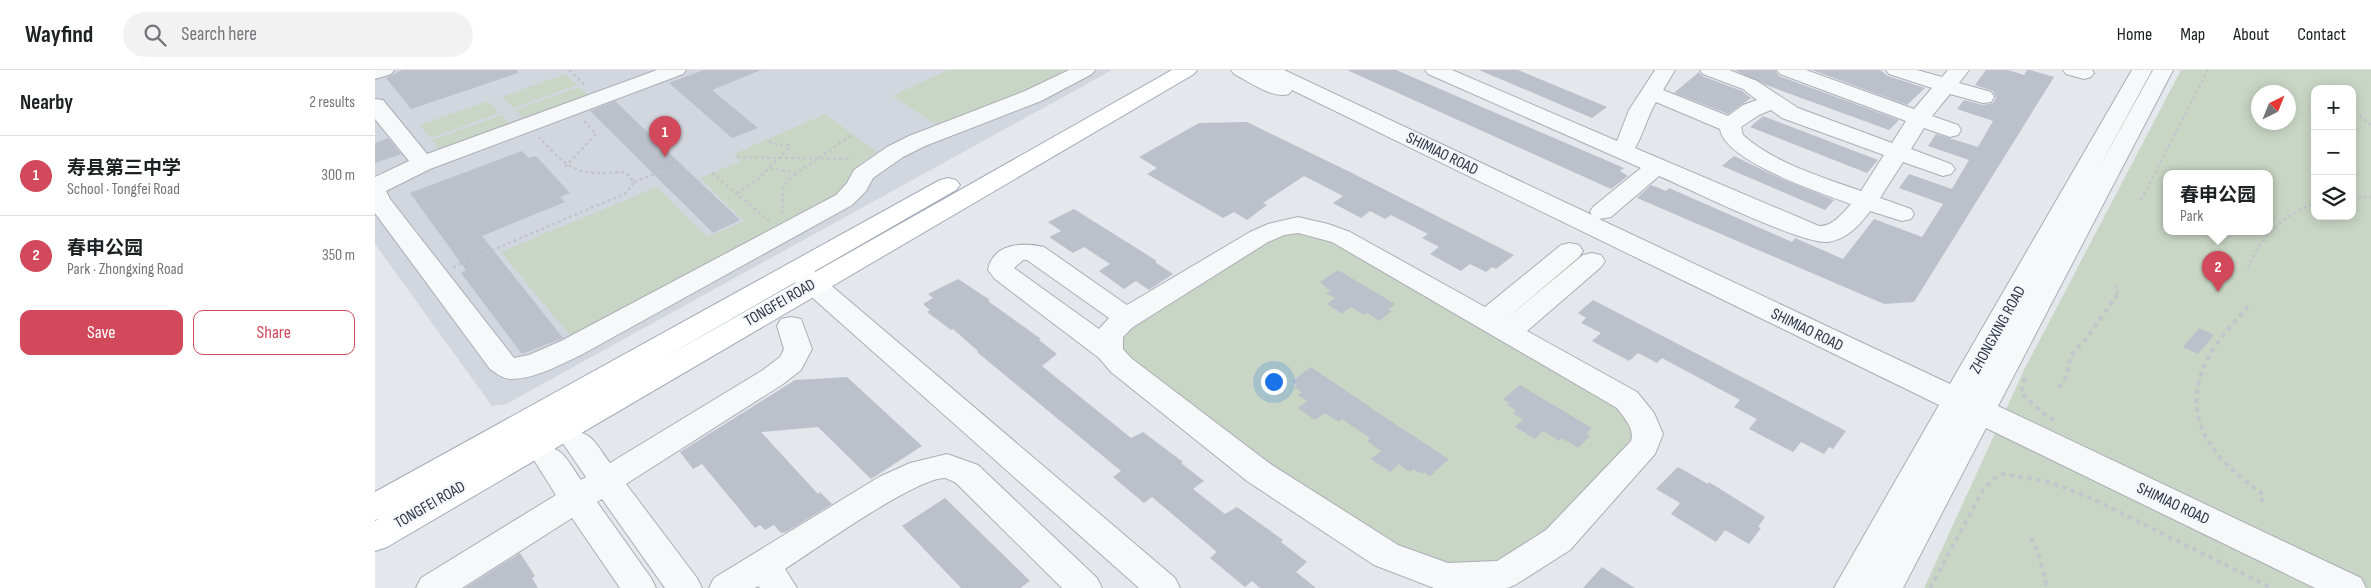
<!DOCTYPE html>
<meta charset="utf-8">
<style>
body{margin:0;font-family:"Sofia Sans Condensed","Noto Sans SC",sans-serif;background:#f2f2f2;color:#202124}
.controls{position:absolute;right:15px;top:15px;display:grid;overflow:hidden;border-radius:10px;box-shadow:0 2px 12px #0003}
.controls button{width:45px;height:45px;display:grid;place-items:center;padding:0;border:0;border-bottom:1px solid #e0e0e0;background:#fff;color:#202124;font:25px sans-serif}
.compass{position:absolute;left:1876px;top:15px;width:45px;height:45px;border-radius:50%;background:#fff;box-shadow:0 2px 12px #0003;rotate:43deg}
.you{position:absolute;left:898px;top:311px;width:18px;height:18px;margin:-12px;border:4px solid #fff;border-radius:50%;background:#1a73e8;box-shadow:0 0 0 8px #1a73e833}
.badge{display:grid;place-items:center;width:32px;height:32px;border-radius:50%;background:#d1495b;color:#fff;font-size:16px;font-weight:700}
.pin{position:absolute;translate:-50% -41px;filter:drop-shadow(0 1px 2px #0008)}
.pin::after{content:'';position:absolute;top:26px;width:18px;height:15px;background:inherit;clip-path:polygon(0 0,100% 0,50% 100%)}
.popup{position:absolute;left:1788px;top:100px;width:110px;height:65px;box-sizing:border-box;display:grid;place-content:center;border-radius:10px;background:#fff;filter:drop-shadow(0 1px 4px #0005);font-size:16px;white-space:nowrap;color:#757577}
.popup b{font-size:19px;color:#202124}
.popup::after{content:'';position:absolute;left:50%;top:100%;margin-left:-10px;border:10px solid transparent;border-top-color:#fff}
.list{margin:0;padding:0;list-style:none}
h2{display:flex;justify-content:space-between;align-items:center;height:65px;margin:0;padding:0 20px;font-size:21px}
h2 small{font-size:16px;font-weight:400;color:#757577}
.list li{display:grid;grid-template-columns:32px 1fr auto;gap:15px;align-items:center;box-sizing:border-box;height:80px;padding:0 20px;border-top:1px solid #e0e0e0}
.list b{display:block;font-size:19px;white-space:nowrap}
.list p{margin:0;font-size:16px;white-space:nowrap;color:#757577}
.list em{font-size:16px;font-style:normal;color:#757577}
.actions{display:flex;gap:10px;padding:15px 20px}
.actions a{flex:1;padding:11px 0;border:1px solid #d1495b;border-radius:10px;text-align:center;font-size:18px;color:#d1495b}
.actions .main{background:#d1495b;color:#fff}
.icon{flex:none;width:28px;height:28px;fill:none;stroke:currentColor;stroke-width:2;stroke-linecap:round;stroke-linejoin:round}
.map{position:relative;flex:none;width:1996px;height:518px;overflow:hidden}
header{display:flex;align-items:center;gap:30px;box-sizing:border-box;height:70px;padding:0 25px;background:#fff;border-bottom:1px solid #e0e0e0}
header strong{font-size:24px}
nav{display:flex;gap:28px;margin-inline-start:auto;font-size:18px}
.search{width:350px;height:45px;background:#f2f2f2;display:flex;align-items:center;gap:12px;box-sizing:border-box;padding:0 18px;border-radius:28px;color:#757577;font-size:19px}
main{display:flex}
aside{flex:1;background:#fff}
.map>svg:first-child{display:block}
</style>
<header>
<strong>Wayfind</strong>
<div class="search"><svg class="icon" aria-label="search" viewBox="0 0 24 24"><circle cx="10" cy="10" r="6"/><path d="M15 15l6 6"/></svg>Search here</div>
<nav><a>Home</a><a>Map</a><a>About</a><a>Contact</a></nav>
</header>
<main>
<aside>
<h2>Nearby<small>2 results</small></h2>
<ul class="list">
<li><span class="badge">1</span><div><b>寿县第三中学</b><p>School · Tongfei Road</p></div><em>300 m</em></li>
<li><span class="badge">2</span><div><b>春申公园</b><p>Park · Zhongxing Road</p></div><em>350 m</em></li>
</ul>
<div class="actions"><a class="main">Save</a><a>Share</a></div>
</aside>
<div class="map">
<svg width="1996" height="518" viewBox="0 0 1996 518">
<rect width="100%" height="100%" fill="#e4e7ec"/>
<path fill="#d2d6de" d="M0 0H737L131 334 117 336 0 174Z"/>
<path fill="#c9d6c5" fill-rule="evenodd" d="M573 0H703L663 20 656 17 613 38 560 54 517 26Z
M1806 0H1996V518H1549L1650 298ZM1940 19H1977V146H1940ZM1884 22H1914V52H1884ZM1792 103H1894V161H1792Z
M190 4 202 15 138 38 127 27Z
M204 17 217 28 152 52 140 40Z
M113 31 124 43 55 68 45 55Z
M450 44 503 83C484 93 477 97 472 120L198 269 126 182 282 117 333 167 369 151 325 108 366 91 359 84Z
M126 45 138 57 68 83 57 70Z
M939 160 1246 332 1267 361 1177 464 1125 499 1068 500 1010 478 753 296 740 264 887 167Z"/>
<path fill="#bbc0ca" d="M27 0H142L143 3 36 39 11 8Z
M329 0H386L337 20 383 58 357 68 294 13Z
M972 0H1021L1249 98 1245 101 1253 106 1236 119Z
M1104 0H1143L1232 37 1217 48Z
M1359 0H1400L1404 6 1524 50 1514 60 1391 15Z
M1437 0H1505L1513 6 1550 18 1532 35Z
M1611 0H1633L1649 5 1652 0H1655L1679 7 1539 232 1509 234 1262 128 1276 115 1291 121 1294 118 1417 172 1420 168 1468 189 1499 149 1547 167 1568 134 1524 118 1534 104 1577 119 1594 90 1553 76 1561 64 1603 77 1618 51 1582 39 1589 30 1608 35 1618 33 1621 28 1618 21 1600 15Z
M1324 2 1327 6 1367 21 1376 28 1353 44 1299 23Z
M240 31 313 101 365 150 338 163 215 41Z
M1388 46 1503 90 1492 103 1375 57Z
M872 52 973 101 1139 185 1121 199 1117 197 1111 202 1095 194 1086 201 1055 184 1064 177 1047 168 1053 164 1016 145 1010 149 995 141 986 148 958 133 968 126 929 106 888 133 892 135 872 150 859 142 848 148 772 104 782 98 764 87 824 53Z
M13 68 26 84 0 93V73Z
M147 81 154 88 161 86 195 123 185 127 190 132 107 166 188 268 147 284 86 203 91 200 35 123Z
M1359 86 1400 106 1459 130 1450 140 1347 96Z
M699 139 782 191 780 192 798 204 774 220 761 211 749 219 724 201 735 194 709 177 698 183 674 167 686 161 673 152Z
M963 200 1020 234 1014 239 1017 241 1004 251 992 243 989 245 976 237 967 244 952 234 960 228 951 223 955 221 945 212Z
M583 209 615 230 613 231 666 269 664 270 682 284 667 296 756 368 768 362 808 392 806 393 829 411 818 419 850 444 862 437 908 470 906 472 932 492 921 502 941 518H885L877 511 870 517 835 488 842 482 777 427 769 433 738 407 746 401 602 282 603 281 578 259 576 260 552 242 555 240 548 234 558 228 553 224Z
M1218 230 1471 361 1458 379 1454 377 1449 384 1426 372 1418 382 1374 359 1382 349 1359 337 1365 330 1287 288 1282 293 1263 283 1254 291 1217 271 1226 263 1206 253 1211 248 1203 243Z
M1824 258 1839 265 1823 284 1808 277Z
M936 297 1014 350 1074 389 1055 406 1049 402 1047 404 1038 399 1035 402 1024 394 1015 402 996 389 1006 381 992 371 995 368 967 349 964 352 950 343 940 350 923 338 932 331 923 325 927 322 919 317 922 315 917 311Z
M472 307 547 376 496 409 443 357 386 362 443 424 445 422 457 434 411 462 406 463 399 455 390 460 385 455 380 458 327 394 318 399 305 382 420 310Z
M1145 315 1217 358 1211 364 1215 366 1203 378 1187 368 1184 371 1168 361 1160 369 1140 357 1148 350 1138 343 1141 340 1132 335 1135 333 1128 329Z
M1303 397 1333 414 1334 412 1390 447 1383 457 1386 458 1374 474 1350 460 1341 472 1296 444 1305 433 1281 419Z
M570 428 655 511 645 518H586L527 456Z
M145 483 160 506 157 508 163 518H90Z
M1227 497 1260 518H1208Z"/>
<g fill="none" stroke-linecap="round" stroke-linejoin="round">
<g stroke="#a9aeb7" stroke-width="2">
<path id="minor" d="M0 0H19L16 4 0 9Z
M282 0H311L308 4 55 99 11 121 15 129 139 288 154 285 186 271 461 125 472 113 479 100 512 77 534 66 650 21 694 0H720L717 4 666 31 550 76 528 87 498 108 491 121 477 135 206 285C184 295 160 309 136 309 128 309 121 303 115 299L0 143V107L34 91 0 49V29L8 30 52 84Z
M856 0H909L1217 145 1215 142 1218 137 1266 98 1053 4 1050 0H1077L1242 71 1254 40 1280 0H1300L1288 20 1353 46 1368 35 1382 30 1368 19 1328 4 1325 0H1354L1382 11 1423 38 1517 73 1531 51 1405 4 1402 0H1431L1539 39 1557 18 1514 4 1511 0H1542L1567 7 1573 0H1594L1584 13 1616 22 1619 27 1616 32 1608 33 1575 24 1557 46 1583 55 1586 60 1583 65 1575 67 1549 58 1536 79 1576 94 1580 99 1576 104 1568 106 1528 92 1505 128 1536 139 1539 144 1536 149 1527 151 1495 141C1484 156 1472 169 1453 172 1427 175 1315 119 1284 106L1236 147 1224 149 1575 314 1757 0H1777L1721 103 1778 0H1798L1623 336 1986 508 1991 518H1940L1611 358 1528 518H1459L1564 335 917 20 914 24C897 29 875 12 859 4ZM1281 32 1345 59C1349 91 1446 123 1476 134 1468 143 1457 157 1444 156L1260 78C1269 63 1272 47 1281 32ZM1396 40 1407 48 1509 85 1486 121C1447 107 1399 93 1368 65L1366 57 1384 45Z
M1688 0H1717L1719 3 1716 7 1709 9 1691 4Z
M923 147 953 154 975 162 1110 237 1186 175 1195 173 1204 175 1208 181 1204 187 1131 249 1208 185 1217 183 1226 185 1230 191 1226 197 1152 261 1262 322 1279 343 1288 364 1280 384 1195 480 1140 515 1132 518H1059L999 495 872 411 736 302 724 288 620 209 613 200C618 173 648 172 669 177L752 235 875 162 893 154ZM923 163 957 172 1242 338C1249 348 1260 358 1256 371L1171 460 1122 491 1073 493 1023 475 894 393 756 288 748 279V267L758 257 893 172 909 165ZM648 190H652L734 248 724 259 639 198Z
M422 192 431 194 800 508 805 518H764L413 206 409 200 413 194Z
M416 247 426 249 437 279 426 300 408 314 251 414 322 508 327 518H290L227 429 222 432 276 508 281 518H245L197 448 87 518H41L46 508 181 425 157 387 161 379C186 371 193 392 206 410L211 407 187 372 191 364C215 356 222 376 235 393L388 300 405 287 409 279 402 256 406 249Z
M572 384 603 395 722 508 727 518H687L581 413C578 411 573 409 570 408 542 407 438 481 410 499L422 518H385L383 516 380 518H334L339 508 504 407 535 393Z"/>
</g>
<g stroke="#a3abb8" stroke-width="2">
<path id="major" d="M797 0H822L819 4 12 477 0 481V451L4 449 0 450V422L565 110 573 108 581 110 585 115 581 120 283 291Z"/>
</g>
<path stroke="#c2c5cb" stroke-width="2.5" stroke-dasharray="3 3" stroke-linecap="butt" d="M194 0 211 16
M1985 45 1996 55
M362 87 477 89
M190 97 221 64 208 50
M395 98 422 103 478 64
M337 103 394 151
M259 112 309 93
M362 123 382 110 414 78V75H404L390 70
M1977 128 1996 127
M1766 130 1833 0
M407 144C411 123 399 120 422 103
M78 197 251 123 259 112 250 102C202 105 197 103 164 67
M1873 198C1886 166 1908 145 1940 133
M1740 215 1743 224 1741 226"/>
<path stroke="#c2c5cb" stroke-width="4" stroke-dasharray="4.5 4.5" stroke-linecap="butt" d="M1873 236C1861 251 1847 265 1837 281 1799 346 1837 388 1889 425L1885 435
M1650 308 1646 323 1669 344 1682 352
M1684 318 1691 307 1696 285 1711 269 1742 225
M1656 468 1664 486 1672 518
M1555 518 1608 420 1620 408 1629 404 1674 412 1716 428 1897 518"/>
<use href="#minor" fill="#f7f8fa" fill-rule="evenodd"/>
<use href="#major" fill="#fff" fill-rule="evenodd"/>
</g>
<g text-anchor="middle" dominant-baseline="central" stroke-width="4.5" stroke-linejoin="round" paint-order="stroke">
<g font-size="16" fill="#2b3445" stroke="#f4f6f9">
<text transform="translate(1067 84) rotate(26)">SHIMIAO ROAD</text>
<text transform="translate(405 233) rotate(-30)">TONGFEI ROAD</text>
<text transform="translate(1432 260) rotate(26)">SHIMIAO ROAD</text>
<text transform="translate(1623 260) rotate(-61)">ZHONGXING ROAD</text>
<text transform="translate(1798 434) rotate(25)">SHIMIAO ROAD</text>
<text transform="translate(55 435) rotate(-30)">TONGFEI ROAD</text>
</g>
</g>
</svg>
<div class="controls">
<button>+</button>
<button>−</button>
<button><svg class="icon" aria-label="layers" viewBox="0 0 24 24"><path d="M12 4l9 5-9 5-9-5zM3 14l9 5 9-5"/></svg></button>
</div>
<svg class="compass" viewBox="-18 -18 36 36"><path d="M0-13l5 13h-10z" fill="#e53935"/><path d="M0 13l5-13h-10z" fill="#757577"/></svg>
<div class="you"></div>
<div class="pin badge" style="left:290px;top:87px">1</div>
<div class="pin badge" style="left:1843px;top:222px">2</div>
<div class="popup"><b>春申公园</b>Park</div>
</div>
</main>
